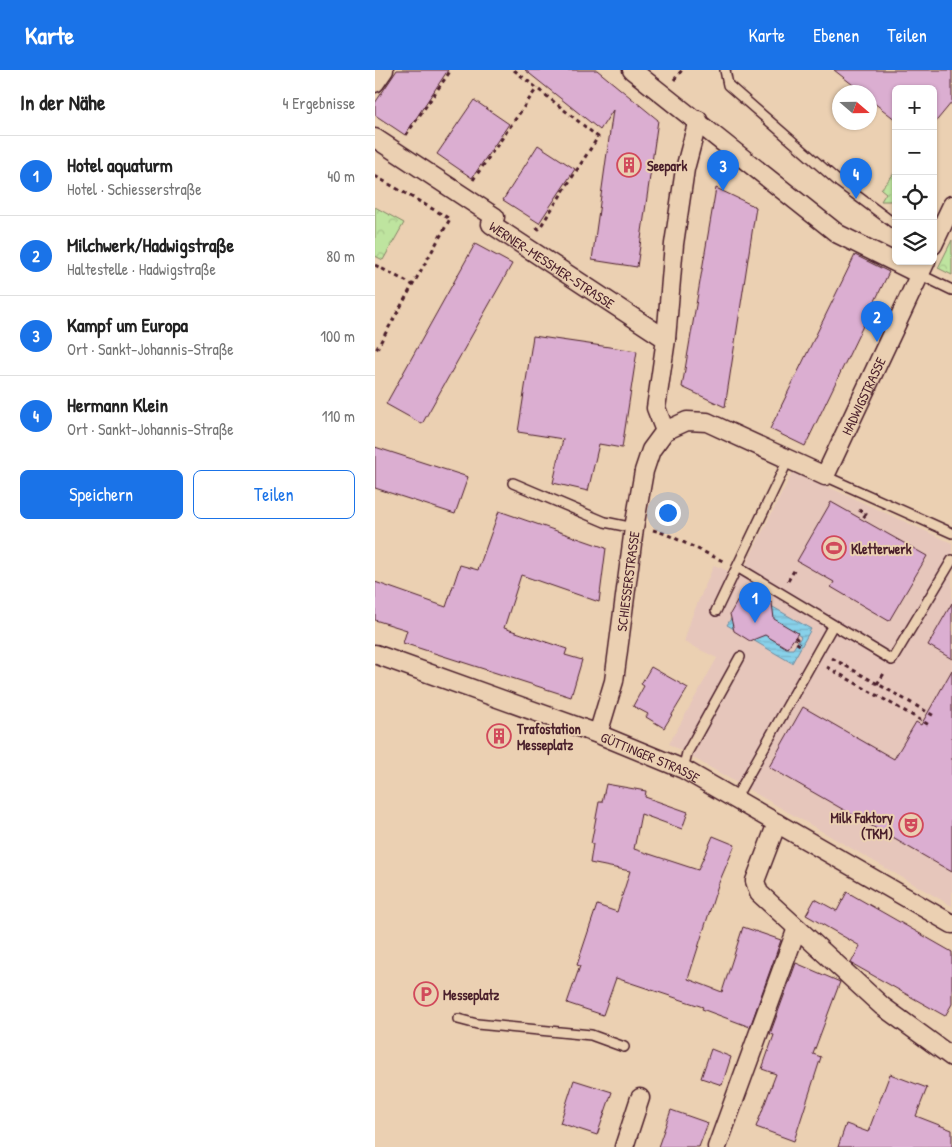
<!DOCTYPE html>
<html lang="de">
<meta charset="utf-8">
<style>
body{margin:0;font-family:"Patrick Hand",sans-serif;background:#f6f6f6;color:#222}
.controls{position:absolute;right:15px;top:15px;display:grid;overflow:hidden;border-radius:8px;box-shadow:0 1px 4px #0004}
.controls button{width:45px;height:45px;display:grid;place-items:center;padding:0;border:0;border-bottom:1px solid #e0e0e0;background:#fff;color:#222;font:25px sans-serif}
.compass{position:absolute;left:457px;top:15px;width:45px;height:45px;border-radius:50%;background:#fff;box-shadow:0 1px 4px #0004;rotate:110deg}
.you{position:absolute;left:292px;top:442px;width:18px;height:18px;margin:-12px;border:4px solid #fff;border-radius:50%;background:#1a73e8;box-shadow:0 0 0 8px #1a73e833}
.badge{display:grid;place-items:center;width:32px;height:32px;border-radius:50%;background:#1a73e8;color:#fff;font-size:16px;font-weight:700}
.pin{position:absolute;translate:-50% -41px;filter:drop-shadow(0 1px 2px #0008)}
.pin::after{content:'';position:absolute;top:26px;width:18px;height:15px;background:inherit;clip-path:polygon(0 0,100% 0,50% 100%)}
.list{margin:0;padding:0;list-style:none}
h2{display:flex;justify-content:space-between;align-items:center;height:65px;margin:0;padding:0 20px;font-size:21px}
h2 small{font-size:16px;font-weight:400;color:#767676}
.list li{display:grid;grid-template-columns:32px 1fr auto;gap:15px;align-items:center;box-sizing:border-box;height:80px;padding:0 20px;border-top:1px solid #e0e0e0}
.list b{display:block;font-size:19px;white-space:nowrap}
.list p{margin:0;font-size:16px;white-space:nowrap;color:#767676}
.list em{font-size:16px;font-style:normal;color:#767676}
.actions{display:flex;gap:10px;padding:15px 20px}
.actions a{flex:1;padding:11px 0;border:1px solid #1a73e8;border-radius:8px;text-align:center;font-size:18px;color:#1a73e8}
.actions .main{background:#1a73e8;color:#fff}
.icon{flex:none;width:28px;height:28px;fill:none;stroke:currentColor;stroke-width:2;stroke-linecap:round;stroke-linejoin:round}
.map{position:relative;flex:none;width:577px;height:1077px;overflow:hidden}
header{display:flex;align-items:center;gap:30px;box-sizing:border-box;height:70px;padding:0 25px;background:#1a73e8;color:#fff}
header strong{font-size:24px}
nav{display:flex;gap:28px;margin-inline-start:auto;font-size:18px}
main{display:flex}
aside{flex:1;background:#fff}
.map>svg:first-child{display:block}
</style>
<header>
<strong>Karte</strong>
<nav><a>Karte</a><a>Ebenen</a><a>Teilen</a></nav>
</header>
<main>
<aside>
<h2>In der Nähe<small>4 Ergebnisse</small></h2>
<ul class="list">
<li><span class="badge">1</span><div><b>Hotel aquaturm</b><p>Hotel · Schiesserstraße</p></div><em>40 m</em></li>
<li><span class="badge">2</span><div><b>Milchwerk/Hadwigstraße</b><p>Haltestelle · Hadwigstraße</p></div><em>80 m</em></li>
<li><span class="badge">3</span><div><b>Kampf um Europa</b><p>Ort · Sankt-Johannis-Straße</p></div><em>100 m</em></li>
<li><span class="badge">4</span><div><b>Hermann Klein</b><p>Ort · Sankt-Johannis-Straße</p></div><em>110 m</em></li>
</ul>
<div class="actions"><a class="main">Speichern</a><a>Teilen</a></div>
</aside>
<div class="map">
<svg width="577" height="1077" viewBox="0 0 577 1077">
<defs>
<pattern id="grass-dots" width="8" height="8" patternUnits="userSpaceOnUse" patternTransform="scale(1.25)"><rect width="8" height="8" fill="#bee49f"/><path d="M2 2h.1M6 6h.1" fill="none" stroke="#a5c389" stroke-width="1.8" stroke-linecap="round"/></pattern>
<pattern id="forest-crowns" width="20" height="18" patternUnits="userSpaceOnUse" patternTransform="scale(1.25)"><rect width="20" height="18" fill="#bee49f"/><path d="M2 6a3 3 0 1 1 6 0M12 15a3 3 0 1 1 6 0" fill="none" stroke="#a5c389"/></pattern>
<pattern id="water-rules" width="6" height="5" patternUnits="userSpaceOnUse" patternTransform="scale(1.25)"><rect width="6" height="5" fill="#88d1ea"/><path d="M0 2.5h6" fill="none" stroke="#77b3c9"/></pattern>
</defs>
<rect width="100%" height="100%" fill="#ebd0b2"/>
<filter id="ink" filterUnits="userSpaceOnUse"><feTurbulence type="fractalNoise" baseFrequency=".02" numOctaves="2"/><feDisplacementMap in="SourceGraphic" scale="10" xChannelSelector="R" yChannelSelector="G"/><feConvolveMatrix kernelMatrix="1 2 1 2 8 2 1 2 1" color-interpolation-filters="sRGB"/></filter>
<g filter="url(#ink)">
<path fill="#e6c6bb" d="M418 401 577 473V836L294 674 342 588 309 572 317 546 339 495 365 506Z"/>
<path fill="url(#grass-dots)" stroke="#848265" d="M521 101V127L515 131H506L511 123 506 119Z"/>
<path fill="url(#forest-crowns)" stroke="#848265" d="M0 137 29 153 8 190 0 186Z
M577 170V205L563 198Z"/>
<path fill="url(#water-rules)" stroke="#6f8a9e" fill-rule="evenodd" d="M372 522 436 559 417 593 352 555ZM386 562 422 564 426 567 418 579H413Z"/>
<path fill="#dbaed1" stroke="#4a1f2b" d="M22 0H73L30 65 0 45V33Z
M150 0H222L283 50 262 197 217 190 238 40 225 60Z
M459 0H577V32L558 55V19H521V50L494 29V22H487Z
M99 30 134 54 97 108 62 84Z
M163 75 200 99 164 153 128 130Z
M341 118 381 137 350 337 307 317Z
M100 174 137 194 47 354 11 334Z
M480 185 514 202 430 376 395 359Z
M158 266 262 281 247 378 224 374 213 421 178 413 188 369 143 362Z
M0 377 93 407 80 444 0 418Z
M456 432 552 486 514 551 456 517 459 512 422 491Z
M124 441 231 478 224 532 146 505 129 558 192 579 190 585 207 590 196 627 28 573 32 560 0 550V512L71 537 85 495 103 500Z
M382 525 397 533 399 549 423 563 412 578 390 565 375 571 359 561 355 544 363 530Z
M577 533V589L553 575Z
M276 597 313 618 289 658 271 647 273 644 258 636 269 616 266 614Z
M577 600V802L394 697 428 637 519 689 541 652 546 655Z
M231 714 271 721 270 727 313 742 307 759 266 744 259 779 323 800 338 766 360 775 343 815 313 909 347 922 368 857 406 870 375 957 327 939 328 937 241 908 228 945 192 933 205 896 202 895 222 835 242 842 255 801 215 793 218 774H216L224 732H227Z
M472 822 577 882V934L570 946 476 893 485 876 431 845 440 829 462 841Z
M421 893 465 912 438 984 446 987 419 1071 381 1057 401 1004 387 999 399 965 395 964Z
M336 979 356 987 347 1015 326 1008Z
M515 1004 552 1018 541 1046 577 1060V1077H463L471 1054 493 1062Z
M199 1010 237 1022 222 1065 185 1053Z
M296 1040 333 1053 324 1077H283Z"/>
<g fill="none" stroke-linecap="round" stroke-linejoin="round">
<g stroke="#4a1f2b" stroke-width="12">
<path id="lane" d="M350 0 353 15 465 113 521 155
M544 204 577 220
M450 406 577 463
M138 413 230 452 259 458
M362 497 517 590 577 490
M341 541 413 390
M308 699 312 683 365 587
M360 729 458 555
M83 949 102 954 216 965 249 977"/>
</g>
<g stroke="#4a1f2b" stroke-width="21">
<g id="street">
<path d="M257 0 463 164 544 204"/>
<path d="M0 13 9 0"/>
<path id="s1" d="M0 68 120 147 116 154 291 269"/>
<path d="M558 175 577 135"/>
<path d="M290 361 281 338 291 269 299 174 310 99 323 50"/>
<path id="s2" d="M0 584 223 664 308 699 577 854"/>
<path id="s3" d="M223 664 239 611 259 458 269 401 276 380 290 361 312 351 332 352 450 406 551 191"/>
<path d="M402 753 380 811 384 823 507 936 577 987"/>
<path d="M249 1077 265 1028"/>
<path d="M342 1077 422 858"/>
</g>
</g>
<path stroke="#4a1f2b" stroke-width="3" stroke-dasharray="4 4" stroke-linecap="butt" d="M139 0 223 67 164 159 161 157
M299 10 307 0
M31 65 76 0
M0 106 75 149 0 282
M98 110 162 18
M0 195 38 215
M484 440 491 444 487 449
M278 460 291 464 350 492
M413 511 420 499
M420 567 422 569 420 572 428 577
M457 588 561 647
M452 597 556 656
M502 614 510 602"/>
<use href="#lane" stroke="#ebd0b2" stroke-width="9"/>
<use href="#street" stroke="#ebd0b2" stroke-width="18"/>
</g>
</g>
<defs>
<g id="building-ring" transform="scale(1.25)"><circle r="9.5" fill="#ebd0b2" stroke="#d1495b" stroke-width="1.5"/><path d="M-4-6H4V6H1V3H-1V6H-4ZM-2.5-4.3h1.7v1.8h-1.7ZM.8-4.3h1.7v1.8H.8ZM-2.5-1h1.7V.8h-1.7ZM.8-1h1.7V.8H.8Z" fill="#d1495b"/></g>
<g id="stadium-ring" transform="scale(1.25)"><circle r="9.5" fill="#ebd0b2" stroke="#d1495b" stroke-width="1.5"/><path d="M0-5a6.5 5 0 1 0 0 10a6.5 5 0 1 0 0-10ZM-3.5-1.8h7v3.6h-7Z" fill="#d1495b"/></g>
<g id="theatre-ring" transform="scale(1.25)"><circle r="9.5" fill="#ebd0b2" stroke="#d1495b" stroke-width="1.5"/><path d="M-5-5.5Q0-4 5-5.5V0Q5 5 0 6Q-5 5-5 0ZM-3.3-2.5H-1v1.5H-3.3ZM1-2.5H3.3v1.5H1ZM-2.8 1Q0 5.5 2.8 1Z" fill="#d1495b"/></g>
<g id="parking-ring" transform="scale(1.25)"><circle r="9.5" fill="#ebd0b2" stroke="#d1495b" stroke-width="1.5"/><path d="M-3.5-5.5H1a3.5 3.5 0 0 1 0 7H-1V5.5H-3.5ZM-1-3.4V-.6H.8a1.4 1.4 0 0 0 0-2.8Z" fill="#d1495b"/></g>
</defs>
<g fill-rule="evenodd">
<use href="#building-ring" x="254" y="95"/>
<use href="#stadium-ring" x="459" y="478"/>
<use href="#building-ring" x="124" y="666"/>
<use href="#theatre-ring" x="536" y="755"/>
<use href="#parking-ring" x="51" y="924"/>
</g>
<g text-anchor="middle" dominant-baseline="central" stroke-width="4" stroke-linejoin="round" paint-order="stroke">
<g font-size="14" font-weight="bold" fill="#4a1f2b" stroke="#ebd0b2" text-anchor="start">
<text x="272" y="95">Seepark</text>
<text x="476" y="478">Kletterwerk</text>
<text x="142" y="658">Trafostation<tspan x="142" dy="16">Messeplatz</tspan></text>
<text x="518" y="747" text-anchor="end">Milk Faktory<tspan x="518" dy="16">(TKM)</tspan></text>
<text x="68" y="924">Messeplatz</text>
</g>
<g font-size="14" fill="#4a1f2b" stroke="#ebd0b2">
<text stroke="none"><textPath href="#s1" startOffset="225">WERNER-MESSMER-STRASSE</textPath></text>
<text stroke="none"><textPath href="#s3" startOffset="576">HADWIGSTRASSE</textPath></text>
<text stroke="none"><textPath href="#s3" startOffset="156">SCHIESSERSTRASSE</textPath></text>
<text stroke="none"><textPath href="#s2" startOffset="294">GÜTTINGER STRASSE</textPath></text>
</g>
</g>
</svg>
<div class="controls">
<button>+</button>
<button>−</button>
<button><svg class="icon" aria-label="locate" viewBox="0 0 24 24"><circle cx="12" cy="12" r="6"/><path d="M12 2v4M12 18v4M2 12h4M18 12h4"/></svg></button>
<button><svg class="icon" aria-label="layers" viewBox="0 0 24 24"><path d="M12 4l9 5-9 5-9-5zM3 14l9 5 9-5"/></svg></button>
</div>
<svg class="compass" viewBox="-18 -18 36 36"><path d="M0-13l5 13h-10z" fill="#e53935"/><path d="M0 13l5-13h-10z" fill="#767676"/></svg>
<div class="you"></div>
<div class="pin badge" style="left:380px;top:553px">1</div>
<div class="pin badge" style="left:502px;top:272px">2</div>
<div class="pin badge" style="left:348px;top:121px">3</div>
<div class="pin badge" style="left:481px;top:129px">4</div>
</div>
</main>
